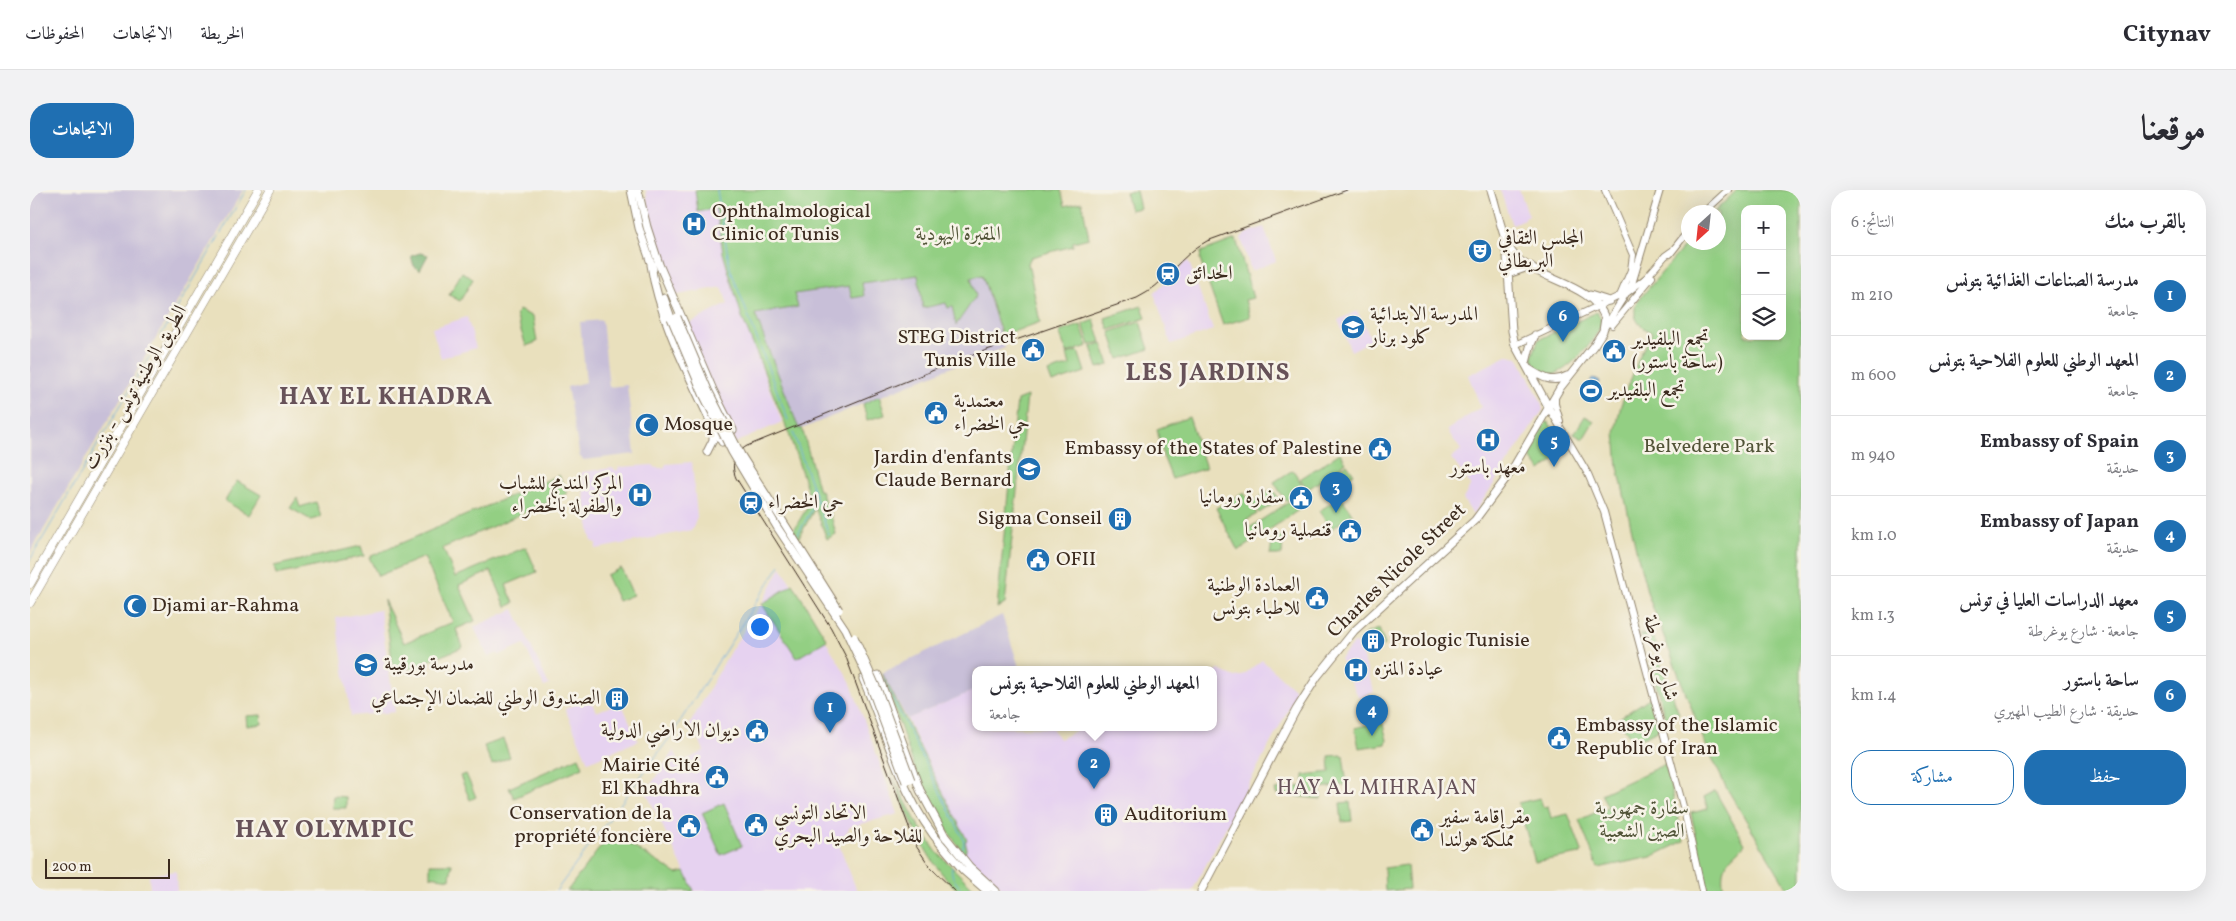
<!DOCTYPE html>
<html lang="ar">
<meta charset="utf-8">
<style>
body{margin:0;font-family:Vollkorn,Amiri,serif;background:#f2f2f3;color:#2b2b33;direction:rtl}
.controls{position:absolute;right:15px;top:15px;display:grid;overflow:hidden;border-radius:10px;box-shadow:0 5px 20px #0002}
.controls button{width:45px;height:45px;display:grid;place-items:center;padding:0;border:0;border-bottom:1px solid #e1e1e2;background:#fff;color:#2b2b33;font:25px sans-serif}
.compass{position:absolute;left:1651px;top:15px;width:45px;height:45px;border-radius:50%;background:#fff;box-shadow:0 5px 20px #0002;rotate:207deg}
.scale{position:absolute;left:15px;bottom:12px;width:125px;box-sizing:border-box;padding-left:5px;border:2px solid #3b2a1e;border-top:0;font-size:14px;line-height:18px;white-space:nowrap;color:#3b2a1e;-webkit-text-stroke:4px #f7f3e8;paint-order:stroke}
.you{position:absolute;left:729px;top:436px;width:18px;height:18px;margin:-12px;border:4px solid #fff;border-radius:50%;background:#1a73e8;box-shadow:0 0 0 8px #1a73e833}
.badge{display:grid;place-items:center;width:32px;height:32px;border-radius:50%;background:#1f6fb2;color:#fff;font-size:16px;font-weight:700}
.pin{position:absolute;translate:-50% -41px;filter:drop-shadow(0 1px 2px #0008)}
.pin::after{content:'';position:absolute;top:26px;width:18px;height:15px;background:inherit;clip-path:polygon(0 0,100% 0,50% 100%)}
.popup{position:absolute;left:942px;top:476px;width:245px;height:65px;box-sizing:border-box;display:grid;place-content:center;border-radius:10px;background:#fff;filter:drop-shadow(0 1px 4px #0005);font-size:16px;white-space:nowrap;color:#7c7c81}
.popup b{font-size:19px;color:#2b2b33}
.popup::after{content:'';position:absolute;left:50%;top:100%;margin-left:-10px;border:10px solid transparent;border-top-color:#fff}
.list{margin:0;padding:0;list-style:none}
h2{display:flex;justify-content:space-between;align-items:center;height:65px;margin:0;padding:0 20px;font-size:21px}
h2 small{font-size:16px;font-weight:400;color:#7c7c81}
.list li{display:grid;grid-template-columns:32px 1fr auto;gap:15px;align-items:center;box-sizing:border-box;height:80px;padding:0 20px;border-top:1px solid #e1e1e2}
.list b{display:block;font-size:19px;white-space:nowrap}
.list p{margin:0;font-size:16px;white-space:nowrap;color:#7c7c81}
.list em{font-size:16px;font-style:normal;color:#7c7c81}
.actions{display:flex;gap:10px;padding:15px 20px}
.actions a{flex:1;padding:11px 0;border:1px solid #1f6fb2;border-radius:20px;text-align:center;font-size:18px;color:#1f6fb2}
.actions .main{background:#1f6fb2;color:#fff}
.icon{flex:none;width:28px;height:28px;fill:none;stroke:currentColor;stroke-width:2;stroke-linecap:round;stroke-linejoin:round}
.map{position:relative;flex:none;width:1771px;height:701px;overflow:hidden;direction:ltr;border-radius:20px}
header{display:flex;align-items:center;gap:30px;box-sizing:border-box;height:70px;padding:0 25px;background:#fff;border-bottom:1px solid #e1e1e2}
header strong{font-size:24px}
nav{display:flex;gap:28px;margin-inline-start:auto;font-size:18px}
.intro{display:flex;align-items:center;justify-content:space-between;box-sizing:border-box;height:120px;padding:0 30px}
h1{margin:0;font-size:35px}
.button{padding:12px 22px;border-radius:20px;background:#1f6fb2;color:#fff;font-size:18px;font-weight:700}
main{display:flex;gap:30px;padding:0 30px}
aside{flex:1;background:#fff;border-radius:20px;box-shadow:0 5px 20px #0002}
.map>svg:first-child{display:block}
</style>
<header>
<strong>Citynav</strong>
<nav><a>الخريطة</a><a>الاتجاهات</a><a>المحفوظات</a></nav>
</header>
<div class="intro"><h1>موقعنا</h1><a class="button">الاتجاهات</a></div>
<main>
<aside>
<h2>بالقرب منك<small>النتائج: 6</small></h2>
<ul class="list">
<li><span class="badge">1</span><div><b>مدرسة الصناعات الغذائية بتونس</b><p>جامعة</p></div><em>210 m</em></li>
<li><span class="badge">2</span><div><b>المعهد الوطني للعلوم الفلاحية بتونس</b><p>جامعة</p></div><em>600 m</em></li>
<li><span class="badge">3</span><div><b>Embassy of Spain</b><p>حديقة</p></div><em>940 m</em></li>
<li><span class="badge">4</span><div><b>Embassy of Japan</b><p>حديقة</p></div><em>1.0 km</em></li>
<li><span class="badge">5</span><div><b>معهد الدراسات العليا في تونس</b><p>جامعة · شارع يوغرطة</p></div><em>1.3 km</em></li>
<li><span class="badge">6</span><div><b>ساحة باستور</b><p>حديقة · شارع الطيب المهيري</p></div><em>1.4 km</em></li>
</ul>
<div class="actions"><a class="main">حفظ</a><a>مشاركة</a></div>
</aside>
<div class="map">
<svg width="1771" height="701" viewBox="0 0 1771 701">
<rect width="100%" height="100%" fill="#f7f3e8"/>
<filter id="ink" filterUnits="userSpaceOnUse"><feTurbulence type="fractalNoise" baseFrequency=".02" numOctaves="2"/><feDisplacementMap in="SourceGraphic" scale="10" xChannelSelector="R" yChannelSelector="G"/><feConvolveMatrix kernelMatrix="1 2 1 2 8 2 1 2 1" color-interpolation-filters="sRGB"/></filter>
<filter id="wash" filterUnits="userSpaceOnUse"><feTurbulence type="fractalNoise" baseFrequency=".0096" numOctaves="4" result="noise"/><feDisplacementMap in="SourceGraphic" scale="20" xChannelSelector="R" yChannelSelector="G"/><feGaussianBlur stdDeviation="1.12" result="paint"/><feColorMatrix in="noise" values="0 0 0 0 0 0 0 0 0 0 0 0 0 0 0 0 0 1.4 0 .05"/><feComposite in="paint" operator="in"/></filter>
<g filter="url(#wash)">
<rect width="100%" height="100%" fill="#e9e0bd"/>
<path fill="#e6d2f0" d="M616 0H683L712 127 752 232 705 253 652 137 698 114 692 97 642 106 619 27Z
M1470 0H1489L1499 26 1495 28V30L1482 35Z
M1234 37 1246 71 1221 81 1211 48 1215 44Z
M1157 71 1159 72 1183 140 1141 154 1124 103Z
M1327 121 1342 150 1321 161 1308 130Z
M437 127 446 158 411 168 402 138Z
M1479 165 1488 167 1510 209 1513 220 1443 325 1433 309 1441 295 1421 268 1431 260 1417 240 1451 217 1438 185Z
M662 272 667 327 662 340 566 359V353L562 351 560 345 551 282 582 278 587 281 589 277 623 275 626 278H634L636 274Z
M751 377 820 491 868 624 820 637 814 646 809 648 808 652 827 701H664L616 602 644 560 650 573 674 561 666 541H656L701 460 732 414Z
M484 419 519 495 514 497 494 454 469 465 468 463 458 467 444 437Z
M350 420 365 522 321 526 306 428Z
M1324 453 1328 454 1330 458 1344 502 1329 508 1310 469Z
M1232 470 1264 499 1266 505 1162 701H976L959 688 934 664 937 658 935 651 877 529 945 500V538H1022L1029 549 1052 538H1183V482L1189 480 1205 487 1212 486Z
M560 508 566 522 591 512 608 551 558 572 535 519Z
M146 681 147 701H120L119 685Z"/>
<path fill="#c8bfd8" d="M0 0H213L0 363Z
M889 85 916 112 922 116 926 134 941 88 952 85 975 158 924 176 769 240 725 123 767 117 764 104 820 96 822 108 832 93Z
M572 130 579 197 597 195 605 264 554 270 550 267 537 197 556 192 550 132Z
M972 425 990 480H945V500L877 529 852 483Z"/>
<path fill="#93cf83" stroke="#677c50" fill-rule="evenodd" d="M665 0H1031L1035 16 1052 12 1059 48 1043 52V56L1001 67 998 73 1010 132 972 146 952 85 941 88 946 106 926 135 922 116 918 118 916 113 893 118 888 85 832 93 834 106 822 108 819 96 764 104 768 117 725 124 769 239 772 238 789 301 791 300 797 319 799 318 806 344 797 349 785 318 768 349 763 341 781 311 759 244 712 127 693 63 686 18 668 22Z
M1707 0H1771V701H1759L1696 597 1675 553 1618 405 1606 359 1588 277 1585 243 1591 215 1611 163 1622 143C1609 135 1602 130 1606 113L1658 52H1688V22H1684ZM1715 19H1752V146H1715Z
M1106 1 1110 18 1100 20 1095 2Z
M1206 49 1223 108 1215 110 1220 127 1193 135 1170 70 1171 62Z
M432 82 443 89 430 111 419 105Z
M1112 116 1116 128 1079 140 1075 128Z
M489 120 503 127 507 152 496 156 486 125Z
M1567 122 1572 131C1569 148 1539 181 1522 185 1512 183 1505 178 1502 168L1508 150Z
M1064 130 1071 152 1060 155 1053 134Z
M1110 132 1119 159 1089 169 1080 142Z
M1051 135 1058 156 1037 163 1029 142Z
M1072 153 1079 175 1068 178 1061 157Z
M1048 161 1055 182 1022 193 1018 182 1040 175 1037 164Z
M849 206 855 225 837 230 833 214Z
M997 206 975 414 967 418 987 210Z
M1555 226 1564 231 1553 249 1544 244Z
M1159 227 1176 278 1142 289 1133 266 1127 239Z
M1516 232 1519 233 1536 260 1511 281 1496 262Z
M1310 263 1316 272 1298 285 1317 274 1324 284 1305 296 1298 286 1278 299 1270 289Z
M1263 280 1275 299 1256 311 1244 292Z
M529 285 537 304 413 358 425 387 496 357 507 382 476 395 484 413 476 417 461 381 429 395 445 431 426 439 433 457 364 485 354 410 374 453 423 432 394 367 348 386 339 367Z
M207 291 231 305 219 325 195 311Z
M1242 299 1250 310 1229 323 1222 312Z
M1276 301 1282 311 1208 361 1186 318 1214 303 1227 324 1215 331 1219 338Z
M1311 307 1323 325 1301 339 1289 321Z
M267 308 270 317 286 312 291 327 281 330 260 318Z
M1250 346H1253L1252 365H1240L1242 353Z
M331 356 334 366 246 385 244 376Z
M591 378 603 405 588 411 576 385Z
M763 394 797 450 767 468 732 414Z
M1349 439 1355 455 1335 461 1333 452 1335 444Z
M1610 443 1624 449 1628 460 1615 453Z
M1622 467 1629 469 1649 524 1635 528 1620 472Z
M852 483 937 650 935 651 937 658 934 664 901 617 891 597Z
M1621 507 1629 539 1604 552 1588 529Z
M231 525 232 534 217 536 216 526Z
M1352 531 1357 550 1356 554 1329 558 1325 538Z
M473 549 480 567 462 575 454 556Z
M1313 565 1317 595 1290 598 1291 609 1246 604 1245 600 1274 596V585L1300 582 1299 566Z
M549 567 553 577 484 608 479 598Z
M1635 574 1654 651 1621 667 1568 678 1549 630 1578 617 1571 604Z
M861 583 887 633 906 661 946 701H929C893 670 879 624 861 583Z
M436 584 446 607 440 610 430 586Z
M1685 601 1715 654C1698 674 1689 672 1694 701H1678L1661 623 1678 619 1674 607Z
M303 606 316 607V618H302Z
M1510 608 1513 617 1518 616 1521 628 1538 624 1552 661 1550 664 1505 672 1488 613Z
M1320 612 1322 631 1312 632 1310 613Z
M694 613 712 656 691 665 672 623Z
M581 643 647 684 655 682 664 701H537Z
M400 674H422L420 689 400 686Z
M1377 675 1379 699 1355 701 1354 678Z"/>
<path fill="#76b271" stroke="#586e48" d="M390 63 398 65 390 80 384 76 381 66Z"/>
<path fill="#6dade0" stroke="#546c7f" d="M1563 188 1570 192 1559 210 1552 205Z"/>
<g fill="none" stroke-linecap="round" stroke-linejoin="round">
<path stroke="#6dade0" stroke-width="1" d="M687 0 700 78 758 230
M143 125 216 0
M131 145 139 132
M763 242 799 345
M768 344 787 310
M0 370 119 167
M853 489 933 648 934 653 932 661
M922 677C920 687 927 695 934 701
M526 701 640 547 750 375"/>
</g>
</g>
<g filter="url(#ink)">
<g fill="none" stroke-linecap="round" stroke-linejoin="round">
<g stroke="#92856e" stroke-width="8">
<path id="secondary" d="M1575 0 1603 65 1601 80 1590 106
M1674 22 1698 0
M1640 64 1658 41
M1582 135 1622 87
M1573 140 1602 94 1630 0
M1485 155 1598 102 1616 88 1635 66 1642 61
M1525 207V214L1530 231
M1519 218 1558 284 1574 322 1654 620 1672 701"/>
</g>
<g stroke="#92856e" stroke-width="9">
<path id="primary" d="M1474 55 1477 66 1482 141 1485 155 1519 218
M1478 84 1501 76
M1560 105 1579 111
M1496 173 1500 157 1505 145
M1499 179C1511 187 1523 194 1537 186
M1171 701 1266 520 1287 487 1324 441 1445 330 1480 283 1530 198 1564 155 1573 141 1575 128C1562 92 1502 90 1482 62 1472 48 1467 18 1461 0"/>
</g>
<g stroke="#92856e" stroke-width="9">
<path id="trunk" d="M601 0 609 38 623 79
M608 0 617 37 629 74
M628 72 683 200 703 240
M621 75C629 129 660 187 683 237V250L677 262
M634 108 641 128
M685 239 692 252
M848 485 890 600 916 648
M833 489C858 547 871 608 913 657
M914 645 939 676 966 701
M910 653 933 680 957 701"/>
</g>
<g stroke="#92856e" stroke-width="9">
<path id="motorway" d="M0 394 228 0
M0 413 240 0"/>
</g>
<use href="#secondary" stroke="#fff" stroke-width="6"/>
<use href="#primary" stroke="#fff" stroke-width="7"/>
<use href="#trunk" stroke="#fff" stroke-width="7"/>
<use href="#motorway" stroke="#fff" stroke-width="8"/>
<path stroke="#3b2a1e" stroke-width="1" d="M925 701 901 678 886 656 816 467 801 438 706 288C700 274 705 263 717 256L931 169 1107 108C1135 95 1150 65 1177 51L1317 0"/>
<g stroke="#92856e" stroke-width="9" stroke-linecap="butt">
<path id="trunk-bridge" d="M647 127 678 200 711 265 809 420
M641 128 673 204 702 262 747 337 815 439 836 484 876 592
M824 447 848 501 881 590"/>
</g>
<use href="#trunk-bridge" stroke="#fff" stroke-width="7"/>
</g>
</g>
<defs>
<g id="hospital-disc" transform="scale(1.25)"><circle r="9.5" fill="#1f6fb2" stroke="#f7f3e8"/><path d="M-5-5h3v3.5h4V-5h3V5h-3V1.5h-4V5h-3Z" fill="#fff"/></g>
<g id="theatre-disc" transform="scale(1.25)"><circle r="9.5" fill="#1f6fb2" stroke="#f7f3e8"/><path d="M-5-5.5Q0-4 5-5.5V0Q5 5 0 6Q-5 5-5 0ZM-3.3-2.5H-1v1.5H-3.3ZM1-2.5H3.3v1.5H1ZM-2.8 1Q0 5.5 2.8 1Z" fill="#fff"/></g>
<g id="station-disc" transform="scale(1.25)"><circle r="9.5" fill="#1f6fb2" stroke="#f7f3e8"/><path d="M-3-6H3Q5-6 5-4V2Q5 4 3 4L4.5 6H3L1.5 4h-3L-3 6H-4.5L-3 4Q-5 4-5 2V-4Q-5-6-3-6ZM-3.5-4v3h7v-3ZM-3.5 1v1.5H-2V1ZM2 1v1.5H3.5V1Z" fill="#fff"/></g>
<g id="school-disc" transform="scale(1.25)"><circle r="9.5" fill="#1f6fb2" stroke="#f7f3e8"/><path d="M0-5L7-2L0 1L-7-2ZM-4 1L0 2.5L4 1V4Q0 6-4 4Z" fill="#fff"/></g>
<g id="civic-disc" transform="scale(1.25)"><circle r="9.5" fill="#1f6fb2" stroke="#f7f3e8"/><path d="M-.6-6.5H3V-4.5H.6V-3L4-1V1h2V6H-6V1h2V-1L-.6-3ZM-1.2 2.5V6h2.4V2.5Z" fill="#fff"/></g>
<g id="stadium-disc" transform="scale(1.25)"><circle r="9.5" fill="#1f6fb2" stroke="#f7f3e8"/><path d="M0-5a6.5 5 0 1 0 0 10a6.5 5 0 1 0 0-10ZM-3.5-1.8h7v3.6h-7Z" fill="#fff"/></g>
<g id="mosque-disc" transform="scale(1.25)"><circle r="9.5" fill="#1f6fb2" stroke="#f7f3e8"/><path d="M3.5-4.9A6 6 0 1 0 3.5 4.9A5 5 0 1 1 3.5-4.9Z" fill="#fff"/></g>
<g id="building-disc" transform="scale(1.25)"><circle r="9.5" fill="#1f6fb2" stroke="#f7f3e8"/><path d="M-4-6H4V6H1V3H-1V6H-4ZM-2.5-4.3h1.7v1.8h-1.7ZM.8-4.3h1.7v1.8H.8ZM-2.5-1h1.7V.8h-1.7ZM.8-1h1.7V.8H.8Z" fill="#fff"/></g>
</defs>
<g fill-rule="evenodd">
<use href="#hospital-disc" x="664" y="34"/>
<use href="#theatre-disc" x="1450" y="61"/>
<use href="#station-disc" x="1138" y="84"/>
<use href="#school-disc" x="1323" y="137"/>
<use href="#civic-disc" x="1003" y="160"/>
<use href="#civic-disc" x="1584" y="161"/>
<use href="#stadium-disc" x="1561" y="201"/>
<use href="#civic-disc" x="906" y="223"/>
<use href="#mosque-disc" x="617" y="235"/>
<use href="#hospital-disc" x="1458" y="250"/>
<use href="#civic-disc" x="1350" y="259"/>
<use href="#school-disc" x="999" y="279"/>
<use href="#hospital-disc" x="610" y="305"/>
<use href="#civic-disc" x="1271" y="308"/>
<use href="#station-disc" x="721" y="313"/>
<use href="#building-disc" x="1090" y="329"/>
<use href="#civic-disc" x="1320" y="341"/>
<use href="#civic-disc" x="1008" y="370"/>
<use href="#civic-disc" x="1287" y="408"/>
<use href="#mosque-disc" x="105" y="416"/>
<use href="#building-disc" x="1343" y="451"/>
<use href="#school-disc" x="336" y="475"/>
<use href="#hospital-disc" x="1326" y="480"/>
<use href="#building-disc" x="587" y="509"/>
<use href="#civic-disc" x="727" y="541"/>
<use href="#civic-disc" x="1529" y="548"/>
<use href="#civic-disc" x="687" y="587"/>
<use href="#building-disc" x="1076" y="625"/>
<use href="#civic-disc" x="726" y="635"/>
<use href="#civic-disc" x="659" y="636"/>
<use href="#civic-disc" x="1392" y="640"/>
</g>
<g text-anchor="middle" dominant-baseline="central" stroke-width="5" stroke-linejoin="round" paint-order="stroke">
<g font-size="20" fill="#3b2a1e" stroke="#f7f3e8" text-anchor="start">
<text x="682" y="22">Ophthalmological<tspan x="682" dy="23">Clinic of Tunis</tspan></text>
<text x="1468" y="49">المجلس الثقافي<tspan x="1468" dy="23">البريطاني</tspan></text>
<text x="1156" y="84">الحدائق</text>
<text x="1340" y="125">المدرسة الابتدائية<tspan x="1340" dy="23">كلود برنار</tspan></text>
<text x="986" y="148" text-anchor="end">STEG District<tspan x="986" dy="23">Tunis Ville</tspan></text>
<text x="1602" y="150">تجمع البلفيدير<tspan x="1602" dy="23">(ساحة باستور)</tspan></text>
<text x="1578" y="201">تجمع البلفيدير</text>
<text x="924" y="212">معتمدية<tspan x="924" dy="23">حي الخضراء</tspan></text>
<text x="634" y="235">Mosque</text>
<text x="1332" y="259" text-anchor="end">Embassy of the States of Palestine</text>
<text x="982" y="268" text-anchor="end">Jardin d'enfants<tspan x="982" dy="23">Claude Bernard</tspan></text>
<text x="1458" y="278" text-anchor="middle">معهد باستور</text>
<text x="592" y="294" text-anchor="end">المركز المندمج للشباب<tspan x="592" dy="23">والطفولة بالخضراء</tspan></text>
<text x="1254" y="308" text-anchor="end">سفارة رومانيا</text>
<text x="738" y="313">حي الخضراء</text>
<text x="1072" y="329" text-anchor="end">Sigma Conseil</text>
<text x="1302" y="341" text-anchor="end">قنصلية رومانيا</text>
<text x="1026" y="370">OFII</text>
<text x="1270" y="396" text-anchor="end">العمادة الوطنية<tspan x="1270" dy="23">للاطباء بتونس</tspan></text>
<text x="122" y="416">Djami ar-Rahma</text>
<text x="1360" y="451">Prologic Tunisie</text>
<text x="354" y="475">مدرسة بورقيبة</text>
<text x="1344" y="480">عيادة المنزه</text>
<text x="570" y="509" text-anchor="end">الصندوق الوطني للضمان الإجتماعي</text>
<text x="1546" y="536">Embassy of the Islamic<tspan x="1546" dy="23">Republic of Iran</tspan></text>
<text x="710" y="541" text-anchor="end">ديوان الاراضي الدولية</text>
<text x="670" y="576" text-anchor="end">Mairie Cité<tspan x="670" dy="23">El Khadhra</tspan></text>
<text x="642" y="624" text-anchor="end">Conservation de la<tspan x="642" dy="23">propriété foncière</tspan></text>
<text x="744" y="624">الاتحاد التونسي<tspan x="744" dy="23">للفلاحة والصيد البحري</tspan></text>
<text x="1094" y="625">Auditorium</text>
<text x="1410" y="628">مقر إقامة سفير<tspan x="1410" dy="23">مملكة هولندا</tspan></text>
</g>
<g font-size="20" fill="#515337" stroke="#f7f3e8">
<text x="928" y="45">المقبرة اليهودية</text>
<text x="1679" y="257">Belvedere Park</text>
<text x="1612" y="619">سفارة جمهورية<tspan x="1612" dy="23">الصين الشعبية</tspan></text>
</g>
<g font-size="20" fill="#3b2a1e" stroke="#f7f3e8">
<text transform="translate(106 198) rotate(-60)">الطريق الوطنية تونس - بنزرت</text>
<text transform="translate(1367 381) rotate(-44)">Charles Nicole Street</text>
<text transform="translate(1630 468) rotate(75)">شارع يوغرطة</text>
</g>
<g font-size="21" letter-spacing="1" fill="#675259" stroke="#f7f3e8">
<text x="1347" y="598">HAY AL MIHRAJAN</text>
</g>
<g font-size="25" font-weight="bold" letter-spacing="1" fill="#675259" stroke="#f7f3e8">
<text x="1178" y="183">LES JARDINS</text>
<text x="356" y="207">HAY EL KHADRA</text>
<text x="295" y="640">HAY OLYMPIC</text>
</g>
</g>
</svg>
<div class="controls">
<button>+</button>
<button>−</button>
<button><svg class="icon" aria-label="layers" viewBox="0 0 24 24"><path d="M12 4l9 5-9 5-9-5zM3 14l9 5 9-5"/></svg></button>
</div>
<svg class="compass" viewBox="-18 -18 36 36"><path d="M0-13l5 13h-10z" fill="#e53935"/><path d="M0 13l5-13h-10z" fill="#7c7c81"/></svg>
<div class="scale">200 m</div>
<div class="you"></div>
<div class="pin badge" style="left:800px;top:543px">1</div>
<div class="pin badge" style="left:1064px;top:599px">2</div>
<div class="popup"><b>المعهد الوطني للعلوم الفلاحية بتونس</b>جامعة</div>
<div class="pin badge" style="left:1306px;top:323px">3</div>
<div class="pin badge" style="left:1342px;top:546px">4</div>
<div class="pin badge" style="left:1524px;top:277px">5</div>
<div class="pin badge" style="left:1533px;top:152px">6</div>
</div>
</main>
